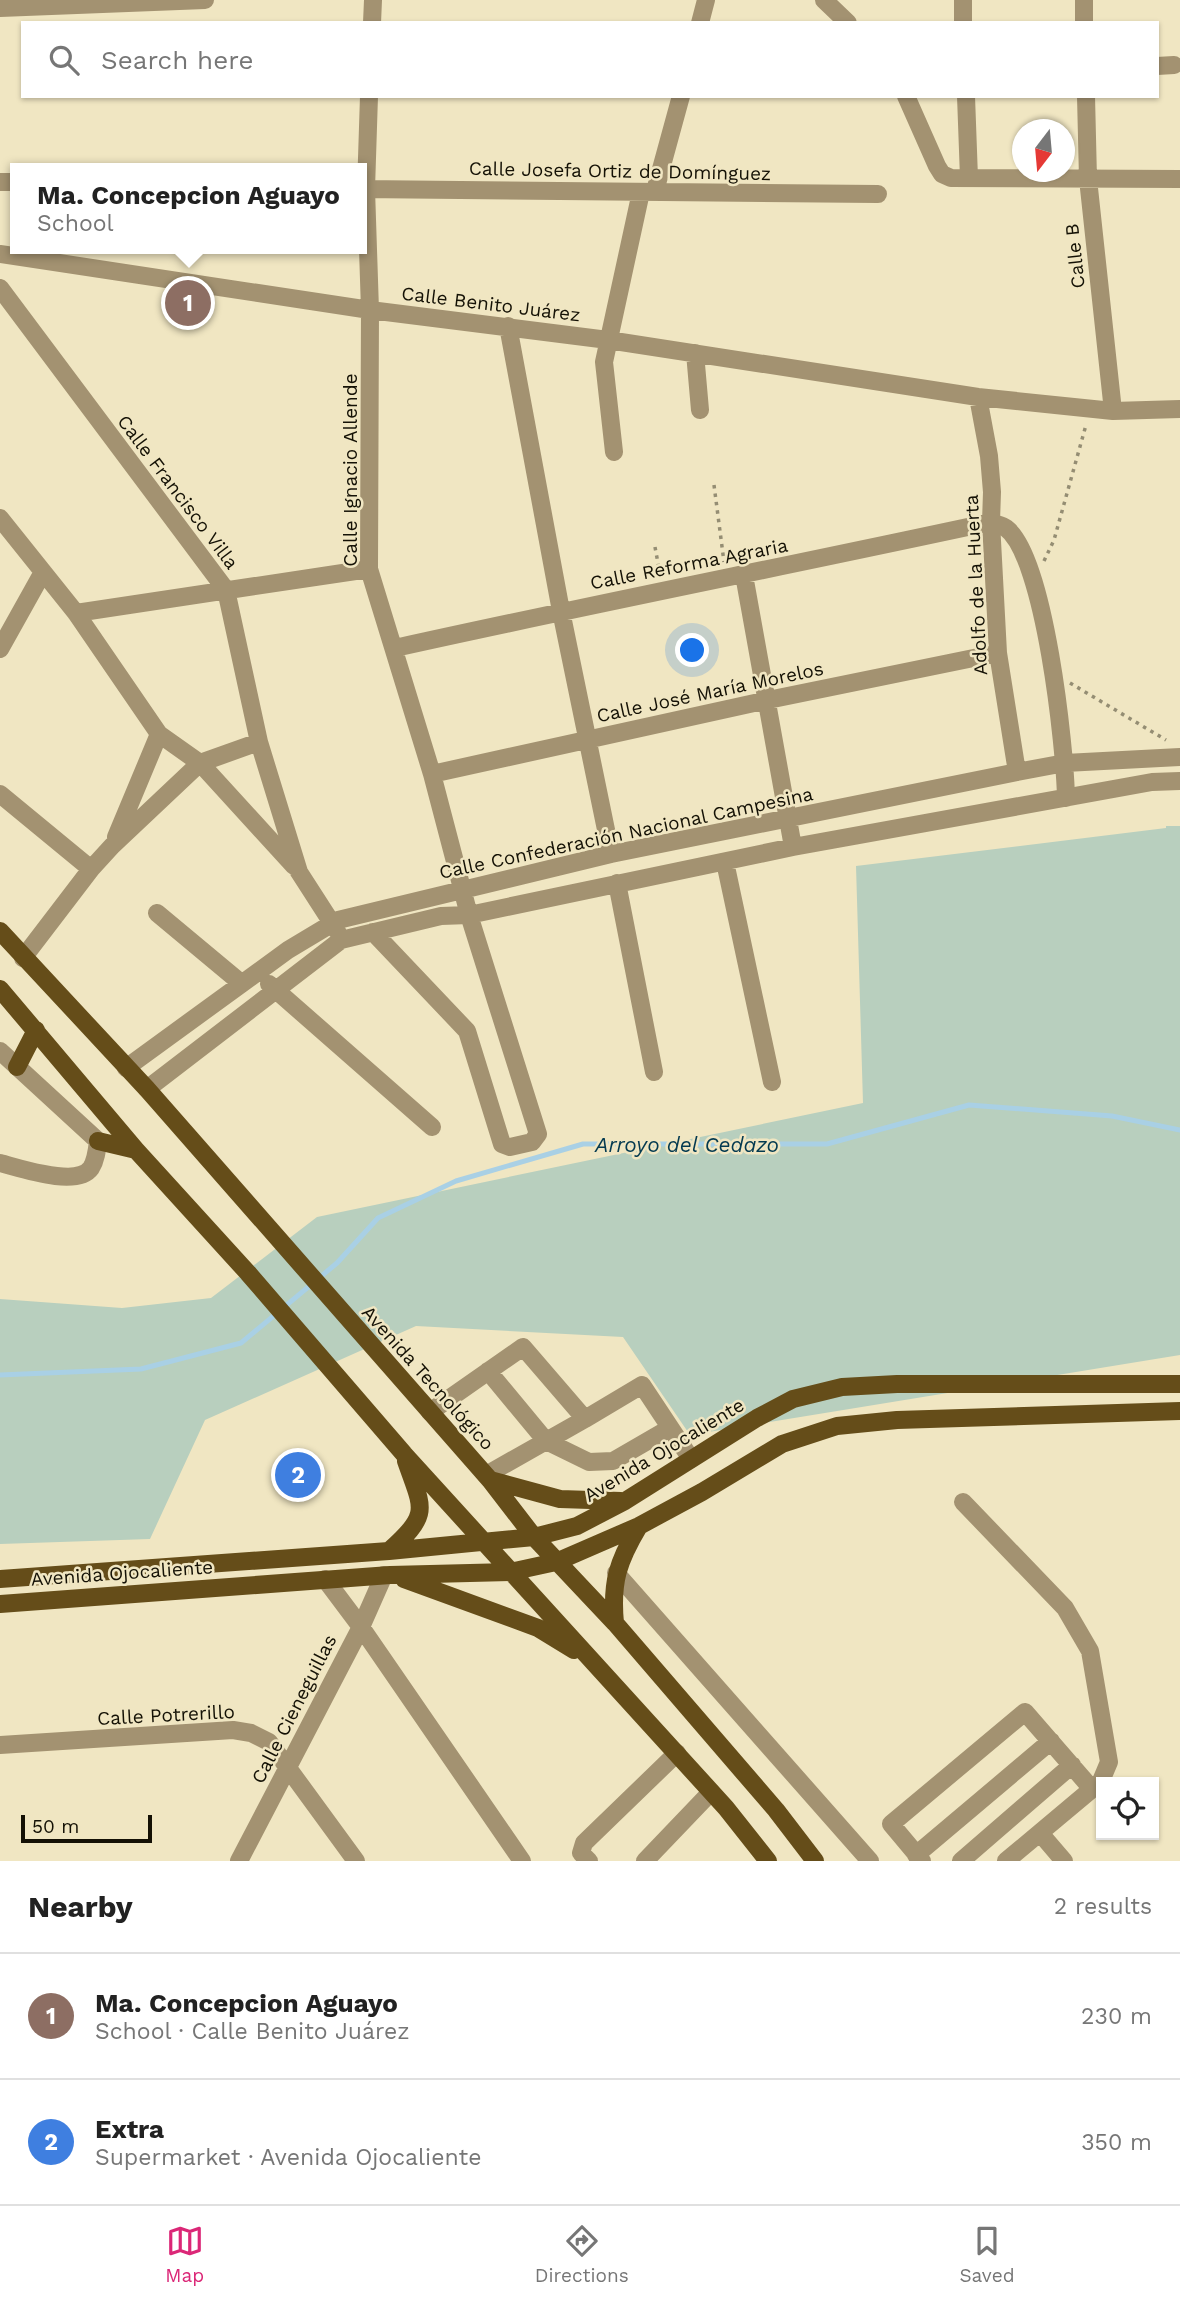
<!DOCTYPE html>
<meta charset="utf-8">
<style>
body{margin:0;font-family:"Work Sans",sans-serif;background:#f2f2f2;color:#222}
.controls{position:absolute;right:21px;bottom:21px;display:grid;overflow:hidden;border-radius:0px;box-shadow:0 2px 5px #0004}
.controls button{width:63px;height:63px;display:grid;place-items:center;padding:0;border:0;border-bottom:2px solid #e0e0e0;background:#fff;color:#222;font:35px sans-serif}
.compass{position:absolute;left:1012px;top:119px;width:63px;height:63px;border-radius:50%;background:#fff;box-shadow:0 2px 5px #0004;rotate:196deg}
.scale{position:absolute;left:21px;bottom:18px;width:131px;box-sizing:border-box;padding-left:7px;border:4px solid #141105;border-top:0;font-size:19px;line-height:24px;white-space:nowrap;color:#141105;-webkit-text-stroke:5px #f0e6c2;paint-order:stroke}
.you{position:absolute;left:693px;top:651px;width:24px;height:24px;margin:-18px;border:5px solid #fff;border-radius:50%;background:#1a73e8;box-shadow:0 0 0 10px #1a73e833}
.badge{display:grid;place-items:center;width:46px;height:46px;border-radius:50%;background:#db2777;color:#fff;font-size:23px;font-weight:700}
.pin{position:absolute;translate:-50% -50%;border:4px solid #fff;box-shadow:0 2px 7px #0006}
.popup{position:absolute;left:10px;top:163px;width:357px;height:91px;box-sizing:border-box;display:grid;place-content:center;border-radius:0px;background:#fff;filter:drop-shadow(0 2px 5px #0005);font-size:23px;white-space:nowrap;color:#767676}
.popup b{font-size:26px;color:#222}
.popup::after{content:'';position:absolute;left:50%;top:100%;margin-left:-14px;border:14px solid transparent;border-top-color:#fff}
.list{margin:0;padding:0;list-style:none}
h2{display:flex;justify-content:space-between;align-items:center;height:91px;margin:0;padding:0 28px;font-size:30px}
h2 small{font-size:23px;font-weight:400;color:#767676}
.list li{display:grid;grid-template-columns:46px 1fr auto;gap:21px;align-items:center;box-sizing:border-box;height:126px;padding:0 28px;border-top:2px solid #e0e0e0}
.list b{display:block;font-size:26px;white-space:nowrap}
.list p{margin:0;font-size:23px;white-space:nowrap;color:#767676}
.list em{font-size:23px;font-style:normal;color:#767676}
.icon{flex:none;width:38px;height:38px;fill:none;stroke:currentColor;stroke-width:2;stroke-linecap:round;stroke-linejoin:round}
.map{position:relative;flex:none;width:1180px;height:1861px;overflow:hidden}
.search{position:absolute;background:#fff;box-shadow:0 2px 5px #0004;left:21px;right:21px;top:21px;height:77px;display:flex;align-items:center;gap:18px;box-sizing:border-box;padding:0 24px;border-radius:0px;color:#767676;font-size:26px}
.sheet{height:343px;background:#fff}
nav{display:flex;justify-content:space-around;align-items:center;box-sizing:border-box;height:98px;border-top:2px solid #e0e0e0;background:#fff;font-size:19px;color:#767676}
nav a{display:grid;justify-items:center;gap:4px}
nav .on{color:#db2777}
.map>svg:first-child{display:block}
</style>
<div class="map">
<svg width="1180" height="1861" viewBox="0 0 1180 1861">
<rect width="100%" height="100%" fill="#f0e6c2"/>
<path fill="#b8cfbe" d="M1166 826H1180V1355L690 1435 623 1337 416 1326 205 1420 150 1539 0 1544V1299L122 1308 211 1298 317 1217 863 1103 856 866 1166 828Z"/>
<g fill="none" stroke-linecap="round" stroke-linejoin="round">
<path stroke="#a9d0e5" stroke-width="5" d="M0 1375 141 1369 241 1343 337 1263 378 1218 456 1181 583 1144H827L969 1105 1112 1116 1180 1130"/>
<path stroke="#948d73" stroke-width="3.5" stroke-dasharray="3.5 5" stroke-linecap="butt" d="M714 485 724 562
M655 547 660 574
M1044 561 1054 540 1086 425
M1070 683 1166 740"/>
<path stroke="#a39271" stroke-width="18" d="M824 0 848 23
M963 0V23
M1084 0V23
M0 8 205 0
M372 23 373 0
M700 23 706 0
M1157 66 1174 65
M369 96 366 189 370 310 369 569 432 774 469 915 538 1134 532 1142 510 1147 502 1144 467 1031 373 932
M906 96 937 166 942 174 951 178 1180 179
M966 96 969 178
M1086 96 1088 179 1113 411
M0 182H15
M361 189 878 194
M655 191 681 96
M0 254 370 310 608 340 978 397 1113 411 1180 409
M0 288 226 590 259 742 299 872 337 931
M508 326 561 611 611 854
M695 353 700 410
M978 397 989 456 992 492 991 522 998 653 1017 772
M614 452 604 362 641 192
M0 518 76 613 159 734 200 763 294 866
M744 575 793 847
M76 613 369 569
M395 648C593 604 792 565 991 522 995 524 1002 525 1006 528 1045 557 1065 748 1066 798
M0 649 43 572
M432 774 768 700 998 653
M0 794 91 869
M116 837 159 734
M725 862 772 1082
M617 883 654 1072
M157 913 241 983
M23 958 91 869 112 846 200 763 259 742
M269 984 432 1127
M0 1051 98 1141C97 1150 96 1160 91 1168 77 1188 20 1168 0 1163
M126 1068 288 950 338 920 611 854 1017 772 1065 763 1180 757
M147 1089 341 940 441 916 469 915 793 847 1152 782 1180 781
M488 1371 546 1441 589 1462 613 1461 670 1428
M430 1412 523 1347 585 1419 642 1385 691 1459
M486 1475 585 1419
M963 1502 1065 1608 1090 1651 1109 1762 1101 1781 1092 1789
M616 1573 870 1861
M325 1579 361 1627 522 1861
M0 1745 233 1730 251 1733 269 1742 356 1861
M1040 1833 1064 1861
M916 1855 1051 1741
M239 1861 361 1627 384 1575
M589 1861 581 1853 584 1843 677 1753
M645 1861 711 1792
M922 1861 891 1824 1025 1712 1092 1789 1006 1861
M961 1861 1072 1765"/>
<path stroke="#654d19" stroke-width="18" d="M0 931 147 1089 490 1480 534 1537 615 1623 776 1810 815 1861
M0 989 136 1150 248 1273 404 1454 726 1808 768 1861
M17 1067 36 1030
M98 1141 136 1150
M490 1480 560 1499 621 1501
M389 1551C431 1513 423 1510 406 1461
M0 1579 389 1551 534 1537 577 1526 625 1501 757 1418 793 1399 842 1387 897 1384H1180
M404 1579 538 1628 574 1650
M0 1604 390 1575 510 1572 556 1562 639 1526 702 1492 782 1444 837 1426 897 1420 1180 1411
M615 1623C611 1582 618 1561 639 1526"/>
</g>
<g text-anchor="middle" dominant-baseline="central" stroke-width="5" stroke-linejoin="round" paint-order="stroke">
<g font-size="19" fill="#141105" stroke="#f0e6c2">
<text transform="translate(620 171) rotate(1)">Calle Josefa Ortiz de Domínguez</text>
<text transform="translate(1075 256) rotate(-96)">Calle B</text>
<text transform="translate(491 304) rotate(7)">Calle Benito Juárez</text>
<text transform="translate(350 470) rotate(-90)">Calle Ignacio Allende</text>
<text transform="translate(178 492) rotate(53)">Calle Francisco Villa</text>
<text transform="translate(689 564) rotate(-11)">Calle Reforma Agraria</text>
<text transform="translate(976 585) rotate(-93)">Adolfo de la Huerta</text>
<text transform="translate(710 692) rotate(-12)">Calle José María Morelos</text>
<text transform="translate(626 833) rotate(-12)">Calle Confederación Nacional Campesina</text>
<text transform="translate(428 1378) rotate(48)">Avenida Tecnológico</text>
<text transform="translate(664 1450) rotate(-31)">Avenida Ojocaliente</text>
<text transform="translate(122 1573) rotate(-4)">Avenida Ojocaliente</text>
<text transform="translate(294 1709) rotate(-63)">Calle Cieneguillas</text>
<text transform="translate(166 1715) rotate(-3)">Calle Potrerillo</text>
</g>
<g font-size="21" font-style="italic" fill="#043a50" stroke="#f0e6c2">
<text x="687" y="1144">Arroyo del Cedazo</text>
</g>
</g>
</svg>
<div class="controls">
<button><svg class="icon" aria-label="locate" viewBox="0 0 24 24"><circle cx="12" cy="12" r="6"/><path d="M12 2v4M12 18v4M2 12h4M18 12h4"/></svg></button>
</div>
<svg class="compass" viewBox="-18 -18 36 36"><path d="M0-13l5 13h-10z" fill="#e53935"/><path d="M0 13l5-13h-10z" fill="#767676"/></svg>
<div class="scale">50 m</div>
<div class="you"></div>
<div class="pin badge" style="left:188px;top:303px;background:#8d6e63">1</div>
<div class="popup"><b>Ma. Concepcion Aguayo</b>School</div>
<div class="pin badge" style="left:298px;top:1475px;background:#3f7fe0">2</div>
<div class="search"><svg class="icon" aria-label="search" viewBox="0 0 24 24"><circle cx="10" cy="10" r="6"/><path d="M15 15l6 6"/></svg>Search here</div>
</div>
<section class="sheet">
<h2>Nearby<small>2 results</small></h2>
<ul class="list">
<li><span class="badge" style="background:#8d6e63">1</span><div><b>Ma. Concepcion Aguayo</b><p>School · Calle Benito Juárez</p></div><em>230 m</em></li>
<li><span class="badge" style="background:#3f7fe0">2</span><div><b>Extra</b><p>Supermarket · Avenida Ojocaliente</p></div><em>350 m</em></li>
</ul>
</section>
<nav>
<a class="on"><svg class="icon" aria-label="map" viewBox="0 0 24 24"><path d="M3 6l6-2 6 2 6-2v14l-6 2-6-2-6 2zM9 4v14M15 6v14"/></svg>Map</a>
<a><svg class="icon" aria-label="directions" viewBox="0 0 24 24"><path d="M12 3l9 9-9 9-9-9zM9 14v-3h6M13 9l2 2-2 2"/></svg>Directions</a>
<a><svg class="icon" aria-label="saved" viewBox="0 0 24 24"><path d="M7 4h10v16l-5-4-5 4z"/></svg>Saved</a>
</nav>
